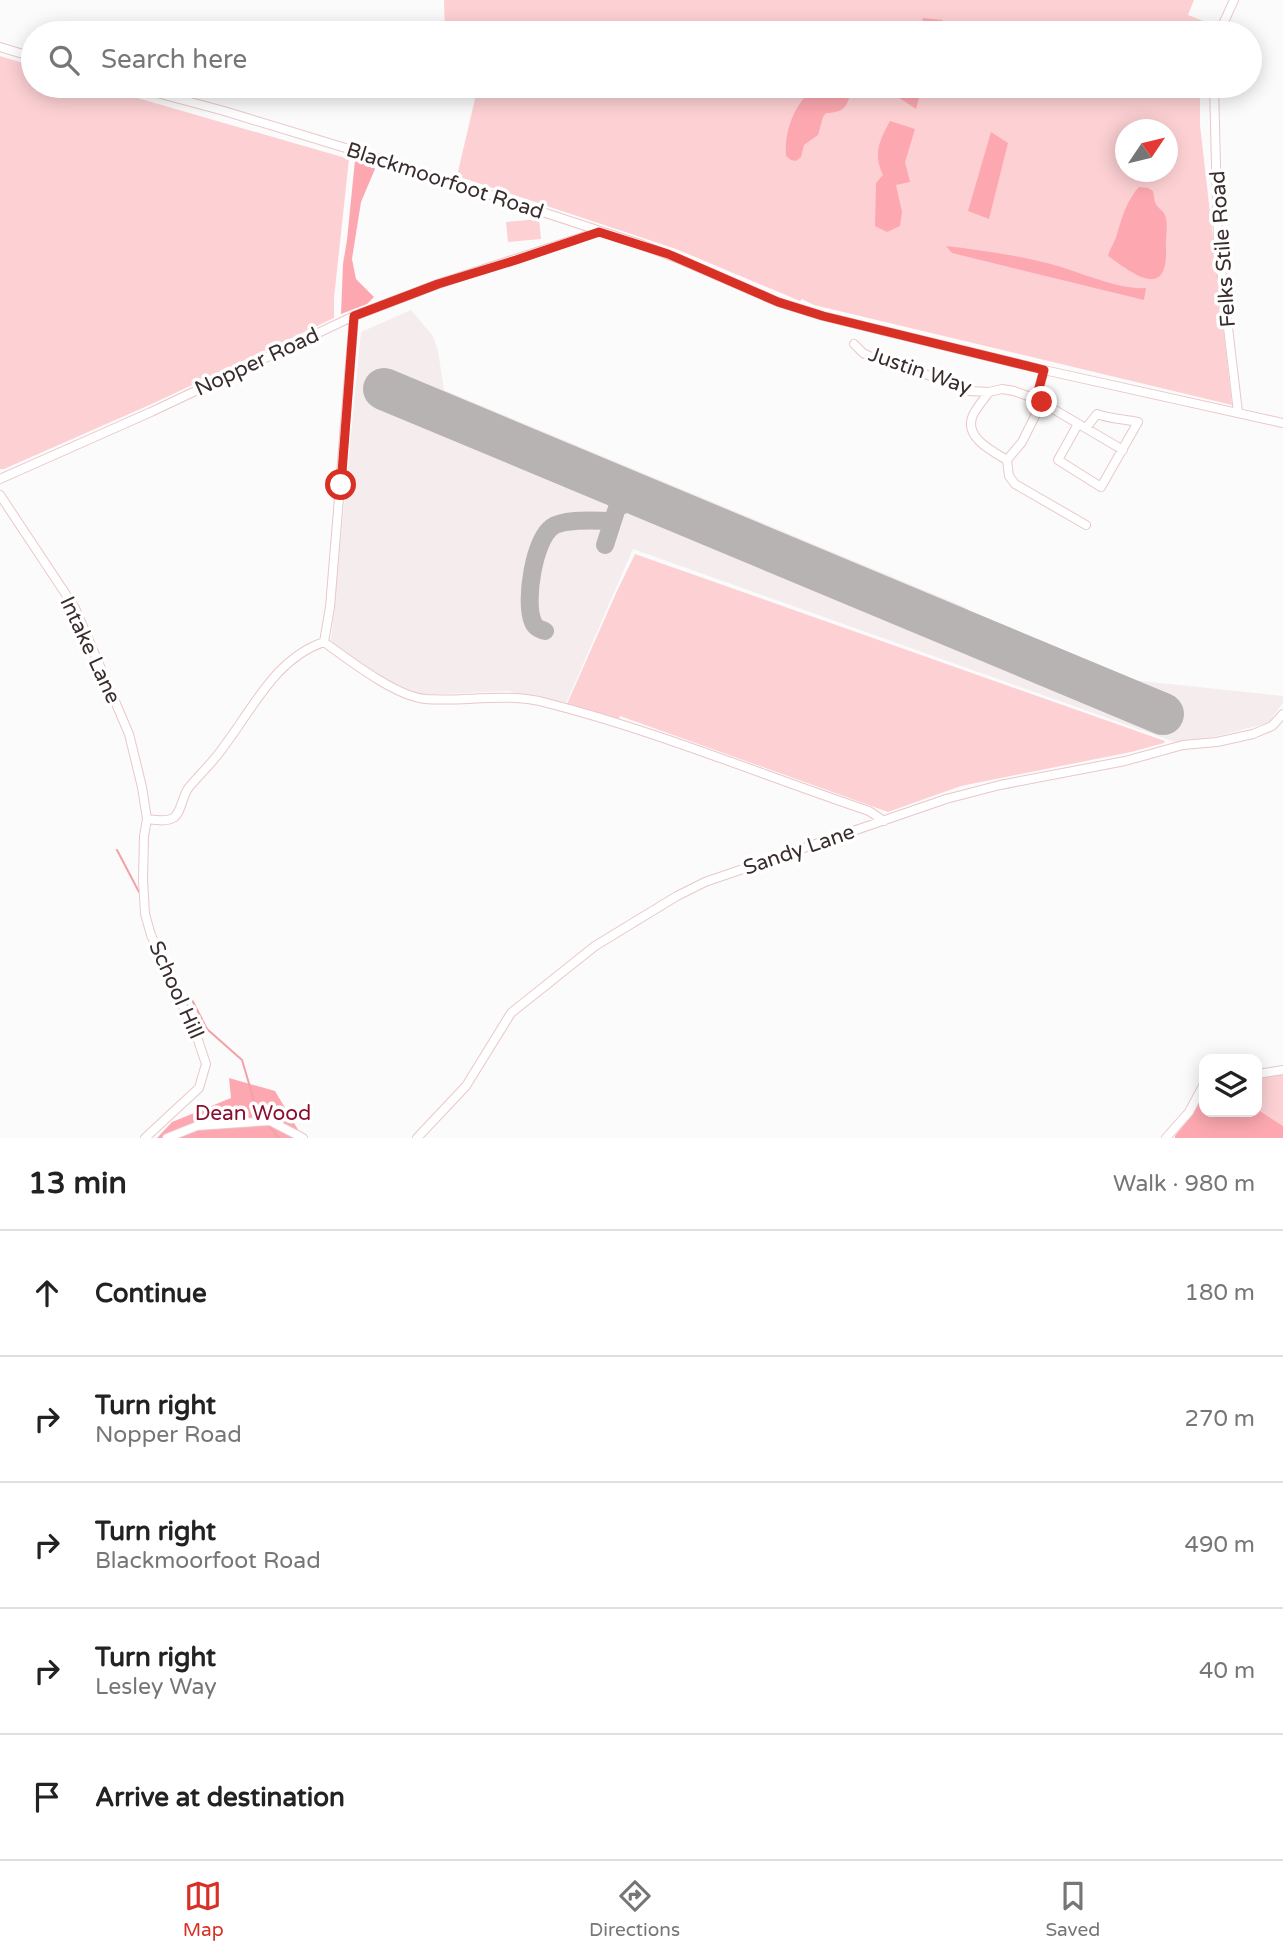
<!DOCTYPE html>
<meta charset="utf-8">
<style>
body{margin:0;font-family:"Varela Round",sans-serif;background:#f6f6f6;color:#222}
.controls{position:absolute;right:21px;bottom:21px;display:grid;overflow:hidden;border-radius:14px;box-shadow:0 4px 18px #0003}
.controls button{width:63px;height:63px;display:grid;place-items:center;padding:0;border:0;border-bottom:2px solid #e0e0e0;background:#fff;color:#222;font:35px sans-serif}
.compass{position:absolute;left:1115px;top:119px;width:63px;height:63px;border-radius:50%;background:#fff;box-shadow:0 4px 18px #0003;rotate:55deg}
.stop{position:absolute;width:21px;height:21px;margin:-16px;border:5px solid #d93025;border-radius:50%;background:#fff}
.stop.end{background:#d93025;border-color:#fff;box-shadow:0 2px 7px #0008}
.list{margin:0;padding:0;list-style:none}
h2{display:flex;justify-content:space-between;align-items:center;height:91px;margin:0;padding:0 28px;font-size:30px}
h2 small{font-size:23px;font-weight:400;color:#767676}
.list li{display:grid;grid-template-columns:46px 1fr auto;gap:21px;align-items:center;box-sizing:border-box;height:126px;padding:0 28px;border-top:2px solid #e0e0e0}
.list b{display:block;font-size:26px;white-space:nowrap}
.list p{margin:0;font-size:23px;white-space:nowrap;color:#767676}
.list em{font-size:23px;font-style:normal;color:#767676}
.icon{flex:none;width:38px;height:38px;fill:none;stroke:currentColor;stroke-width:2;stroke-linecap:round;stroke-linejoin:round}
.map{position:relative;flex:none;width:1283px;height:1138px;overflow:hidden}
.search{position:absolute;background:#fff;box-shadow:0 4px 18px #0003;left:21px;right:21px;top:21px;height:77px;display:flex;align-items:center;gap:18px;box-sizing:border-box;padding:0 24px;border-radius:38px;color:#767676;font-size:26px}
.sheet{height:721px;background:#fff}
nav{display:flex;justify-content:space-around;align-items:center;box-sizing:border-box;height:98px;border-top:2px solid #e0e0e0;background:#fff;font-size:19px;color:#767676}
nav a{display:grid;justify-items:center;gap:4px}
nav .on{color:#d93025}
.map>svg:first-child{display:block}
</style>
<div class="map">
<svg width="1283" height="1138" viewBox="0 0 1283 1138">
<rect width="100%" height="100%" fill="#fbfbfb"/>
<path fill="#f5eced" d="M411 310 433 336 438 351 444 390 965 607 979 621 1131 680 1283 696V703L1268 723 1183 745 633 549 564 708 509 691 422 695 378 676 335 648 331 640 361 332Z"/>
<path fill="#fdd1d4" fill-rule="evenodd" d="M444 0H1194L1188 15 1211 24 1207 33H445Z
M0 56 33 66V86H96L349 159 334 298V318L154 403 4 469H0Z
M478 86H1200V125L1232 405 814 305 802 299 800 301 676 249 457 176ZM1126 130H1168V172H1126Z
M539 219 541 239 508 242 506 222Z
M635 554 1165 741 1164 743 1131 752 961 786 888 812 620 716 619 719 567 704 617 591Z
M1283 1073V1126L1257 1109V1077Z"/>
<path fill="#fda8b0" d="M923 18 943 20 929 33H919Z
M818 86H851C849 104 846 113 826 113L823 117 818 135 804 145 801 157 796 161 791 160 786 156C784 131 795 100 818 86Z
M907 86H922L916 109 898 97Z
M890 121 915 129 905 162 910 182 896 185 902 212 900 226 887 232 875 226 876 183 883 175C873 154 879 141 890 121Z
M991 132 1008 143 989 219 968 211Z
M360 158 369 162 375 169 361 202 352 259 356 279 374 297 367 304 341 314 343 264 347 240 355 160Z
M1139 187 1148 188 1153 191C1154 195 1154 199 1155 202 1157 208 1163 210 1165 215 1169 225 1165 237 1166 248 1168 302 1132 273 1108 256 1110 248 1115 242 1117 234 1122 217 1127 200 1139 187Z
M946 246C980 250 1014 255 1047 263 1076 270 1117 290 1146 288L1144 300 952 253Z
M229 1078 275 1091 303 1138H157L172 1122 231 1098Z
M1204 1094V1112H1257V1109L1283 1126V1138H1175V1136L1192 1115Z"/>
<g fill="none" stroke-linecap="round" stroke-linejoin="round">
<path stroke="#f4a0a8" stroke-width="2" d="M117 850 139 892
M191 998 207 1029 242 1060 256 1107 263 1117
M269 1126 279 1138"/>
<path stroke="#b8b3b3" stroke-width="18" d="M605 545 617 508 625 504 653 503
M545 631C540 629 535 628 533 622 524 602 534 540 552 527 565 518 596 521 612 521"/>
<path stroke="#b8b3b3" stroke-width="42" d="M384 389 1163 714"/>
<g stroke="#eac7ca" stroke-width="10">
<path id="minor" d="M1219 33 1234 0
M0 47 33 57
M131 86 224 111 375 157 637 243 679 259 778 302 823 316 1044 370 1283 423
M1214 86 1218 243 1238 412
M854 344 863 353 869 356 952 383 969 391 989 392 1002 389 1014 391 1036 399 1123 450
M989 392C984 399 977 407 973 415 963 437 992 451 1007 460
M1036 399 1044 370
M1078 424 1058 460 1101 487 1138 422C1124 419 1110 419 1097 414L1086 428
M1007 460 1009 476 1015 484 1086 525
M1007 460 1022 442 1042 402
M0 479 151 412 354 316 438 284 598 232
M0 495 75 608 129 734 142 787 147 819 144 836 143 880 145 914 151 935 198 1040 206 1064 199 1088 145 1138
M324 642C349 660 395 696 425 699 466 702 507 692 547 703 657 731 762 775 869 811L884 821
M324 642 330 607 354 316
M147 819C155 820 166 822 173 818 182 813 182 794 190 786 202 772 215 760 225 745 253 708 276 658 324 642
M1257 1074 1283 1070
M167 1138 197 1126 270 1121 303 1138
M417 1138 466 1086 511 1013 595 946 677 896 705 882 946 799 1000 785 1125 761 1183 745 1217 742 1253 734 1272 726 1283 714
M1166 1138 1189 1112 1204 1084"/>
</g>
<use href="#minor" stroke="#fff" stroke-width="8"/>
</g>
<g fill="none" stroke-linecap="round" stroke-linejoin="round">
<path stroke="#d93025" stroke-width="9" d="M341 485 354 316 438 284 516 260 599 232 668 254 778 302 823 316 1044 370 1036 399 1042 402"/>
</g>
<g text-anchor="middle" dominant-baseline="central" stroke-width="7" stroke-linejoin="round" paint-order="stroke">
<g font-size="21" fill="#3a2d2e" stroke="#fff">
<text transform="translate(445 181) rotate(18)">Blackmoorfoot Road</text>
<text transform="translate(1223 249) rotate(-94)">Felks Stile Road</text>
<text transform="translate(257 362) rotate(-25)">Nopper Road</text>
<text transform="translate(920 371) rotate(19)">Justin Way</text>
<text transform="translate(90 650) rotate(65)">Intake Lane</text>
<text transform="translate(799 850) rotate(-19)">Sandy Lane</text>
<text transform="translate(176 990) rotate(66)">School Hill</text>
</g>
<g font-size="21" fill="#8b0e31" stroke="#fff">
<text x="253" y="1113">Dean Wood</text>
</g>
</g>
</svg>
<div class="controls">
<button><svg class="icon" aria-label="layers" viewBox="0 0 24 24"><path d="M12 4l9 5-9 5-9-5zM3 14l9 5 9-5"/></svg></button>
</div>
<svg class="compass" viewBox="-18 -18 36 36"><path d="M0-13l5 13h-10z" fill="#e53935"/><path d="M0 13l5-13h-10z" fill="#767676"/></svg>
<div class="stop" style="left:341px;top:485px"></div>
<div class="stop end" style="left:1042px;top:402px"></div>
<div class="search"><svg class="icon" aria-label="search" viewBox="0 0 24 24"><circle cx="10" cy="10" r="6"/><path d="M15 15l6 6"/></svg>Search here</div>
</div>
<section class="sheet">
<h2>13 min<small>Walk · 980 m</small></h2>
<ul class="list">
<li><svg class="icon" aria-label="ahead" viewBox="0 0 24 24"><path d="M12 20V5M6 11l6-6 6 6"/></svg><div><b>Continue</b></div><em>180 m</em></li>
<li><svg class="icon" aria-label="right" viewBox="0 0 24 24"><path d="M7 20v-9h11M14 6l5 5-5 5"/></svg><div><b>Turn right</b><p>Nopper Road</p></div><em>270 m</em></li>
<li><svg class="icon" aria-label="right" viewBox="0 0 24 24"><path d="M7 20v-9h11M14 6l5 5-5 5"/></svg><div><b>Turn right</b><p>Blackmoorfoot Road</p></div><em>490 m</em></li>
<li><svg class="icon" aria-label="right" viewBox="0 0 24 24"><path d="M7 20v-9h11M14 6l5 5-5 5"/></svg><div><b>Turn right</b><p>Lesley Way</p></div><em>40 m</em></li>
<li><svg class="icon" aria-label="arrive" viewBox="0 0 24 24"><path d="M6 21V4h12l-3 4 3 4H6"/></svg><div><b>Arrive at destination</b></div></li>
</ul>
</section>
<nav>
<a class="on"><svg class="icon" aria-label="map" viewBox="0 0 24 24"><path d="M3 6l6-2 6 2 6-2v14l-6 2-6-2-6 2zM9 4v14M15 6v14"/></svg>Map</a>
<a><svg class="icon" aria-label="directions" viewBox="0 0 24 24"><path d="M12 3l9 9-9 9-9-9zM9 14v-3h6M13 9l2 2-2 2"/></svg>Directions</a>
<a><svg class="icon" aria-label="saved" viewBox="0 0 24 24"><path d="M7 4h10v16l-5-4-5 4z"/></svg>Saved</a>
</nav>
